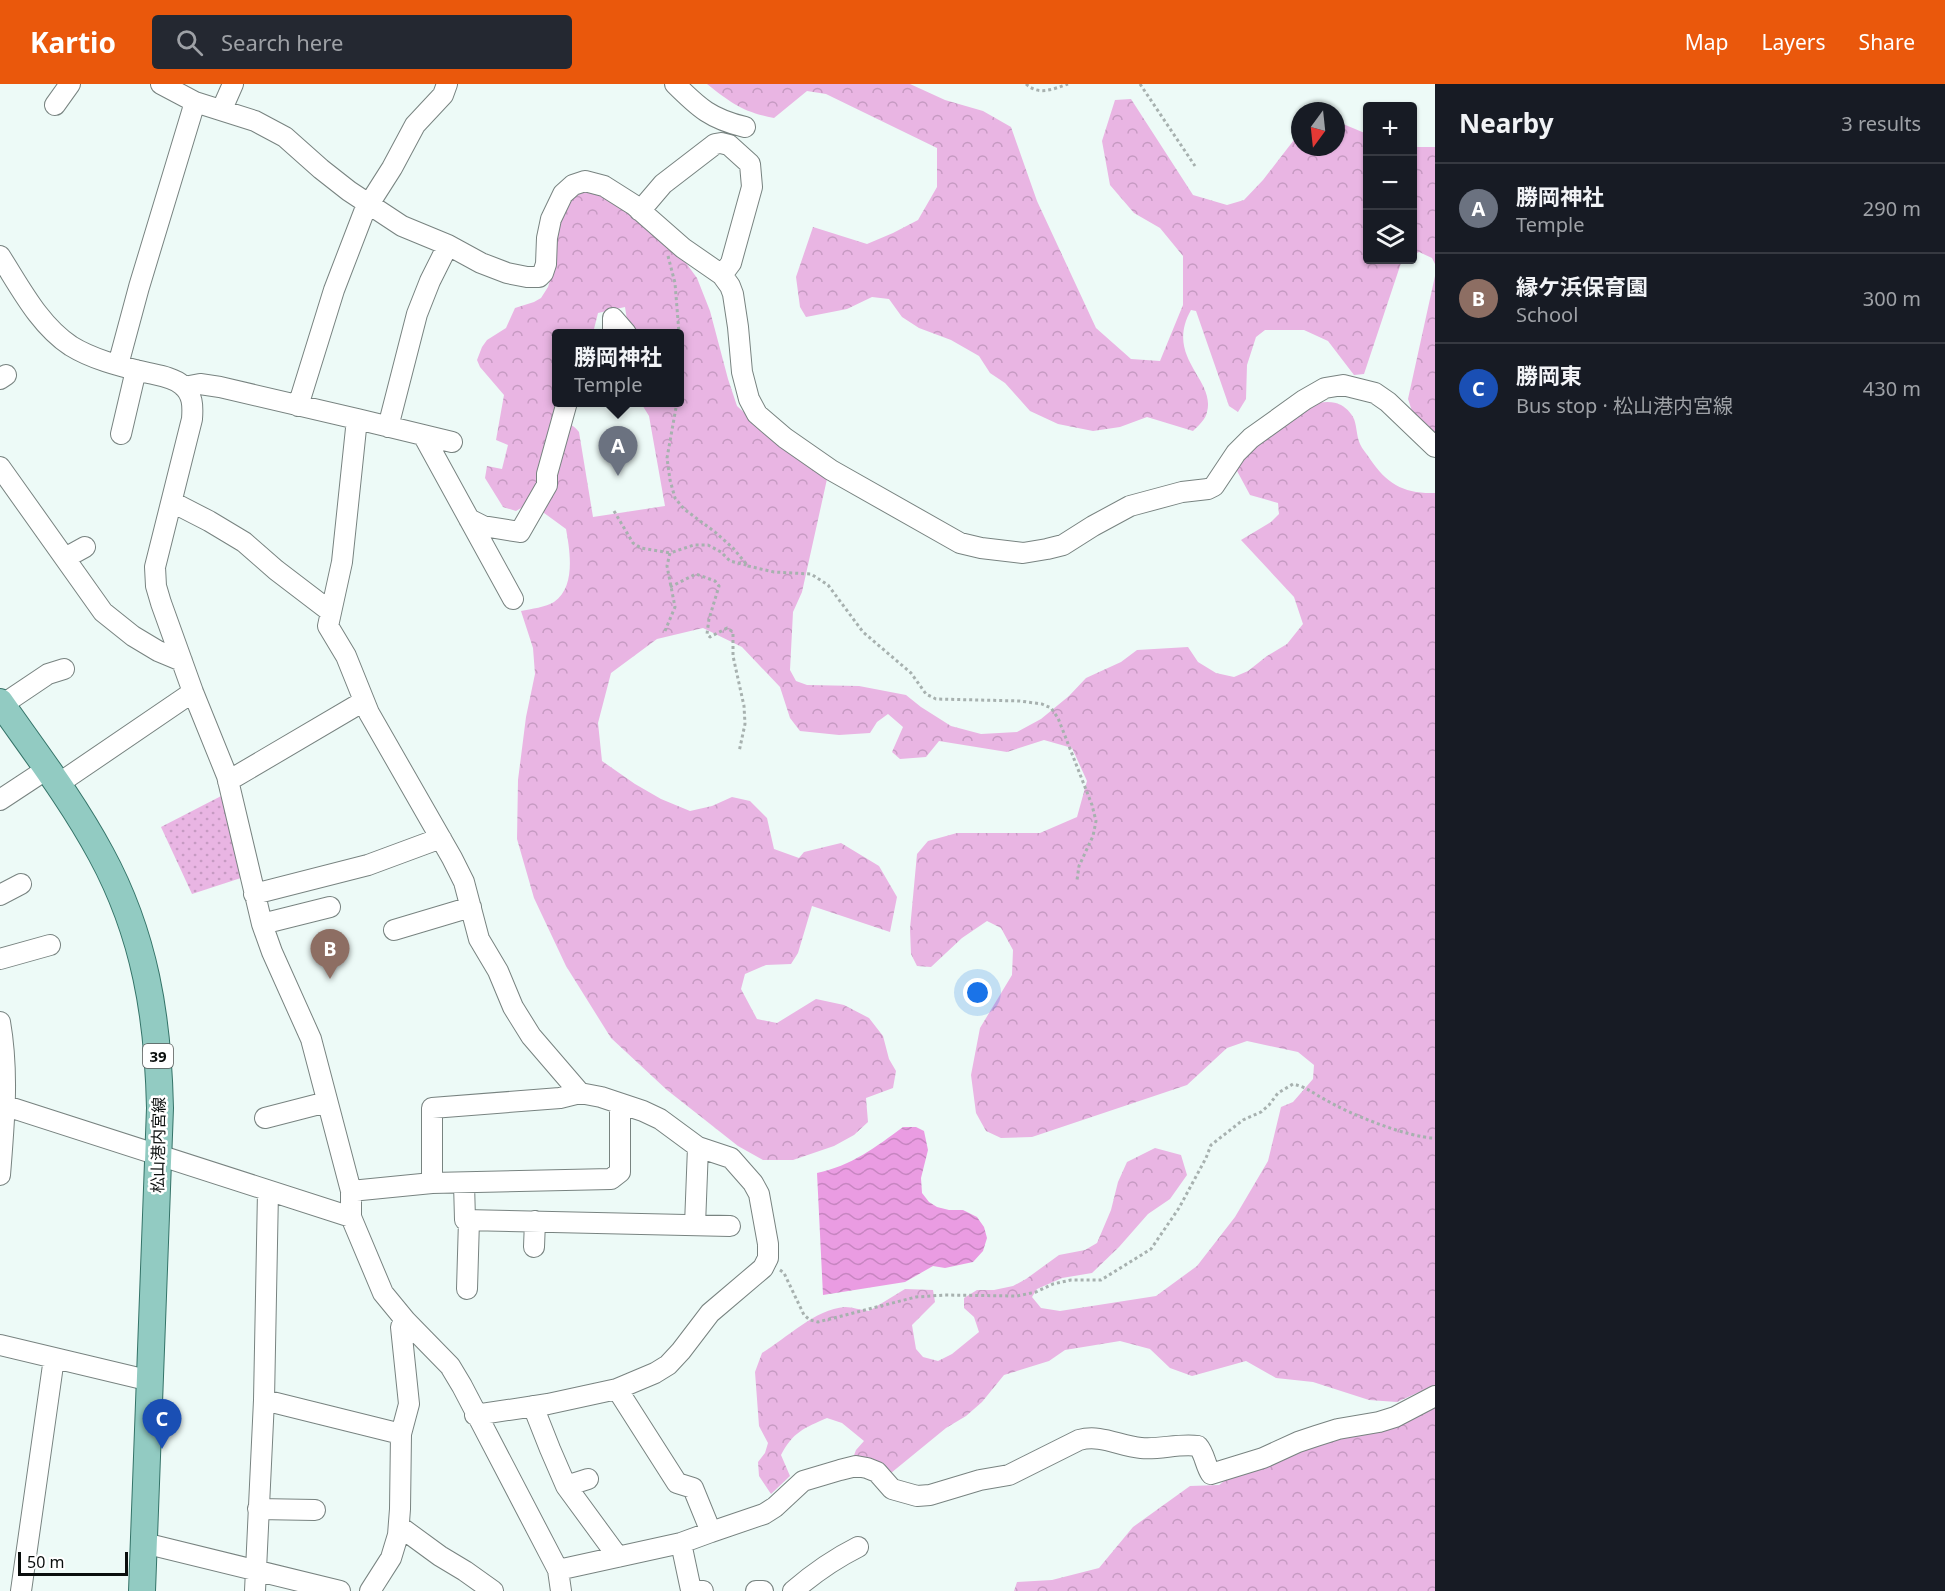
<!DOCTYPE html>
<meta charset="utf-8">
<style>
body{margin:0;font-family:"Noto Sans","Noto Sans JP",sans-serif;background:#242831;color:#f1f3f6}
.controls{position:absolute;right:18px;top:18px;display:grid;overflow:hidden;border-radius:6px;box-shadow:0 2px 4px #0004}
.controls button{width:54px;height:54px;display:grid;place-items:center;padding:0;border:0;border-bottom:2px solid #363941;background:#171b24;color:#f1f3f6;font:30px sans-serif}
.compass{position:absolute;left:1291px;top:18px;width:54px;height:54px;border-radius:50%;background:#171b24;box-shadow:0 2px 4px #0004;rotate:195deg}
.scale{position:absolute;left:18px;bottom:15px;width:110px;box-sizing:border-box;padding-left:6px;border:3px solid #0a0e0d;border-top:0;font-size:16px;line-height:21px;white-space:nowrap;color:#0a0e0d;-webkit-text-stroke:4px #fff;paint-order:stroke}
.you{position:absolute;left:978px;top:909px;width:21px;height:21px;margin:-15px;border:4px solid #fff;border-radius:50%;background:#1a73e8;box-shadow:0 0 0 9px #1a73e833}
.badge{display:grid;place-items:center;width:39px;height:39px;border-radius:50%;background:#ea580c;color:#fff;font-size:20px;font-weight:700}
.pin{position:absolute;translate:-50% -50px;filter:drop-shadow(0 2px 3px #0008)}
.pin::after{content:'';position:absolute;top:32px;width:21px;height:18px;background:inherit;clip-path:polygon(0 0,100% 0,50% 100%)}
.popup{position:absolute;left:552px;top:245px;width:132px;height:78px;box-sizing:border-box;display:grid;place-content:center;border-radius:6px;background:#171b24;filter:drop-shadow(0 2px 4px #0005);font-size:20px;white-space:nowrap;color:#9ea1a6}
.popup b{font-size:22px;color:#f1f3f6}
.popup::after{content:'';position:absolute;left:50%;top:100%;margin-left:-12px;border:12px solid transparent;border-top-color:#171b24}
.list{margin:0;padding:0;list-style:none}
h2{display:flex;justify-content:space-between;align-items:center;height:78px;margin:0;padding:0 24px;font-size:26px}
h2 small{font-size:20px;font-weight:400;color:#9ea1a6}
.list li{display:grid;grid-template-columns:39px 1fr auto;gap:18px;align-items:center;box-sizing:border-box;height:90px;padding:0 24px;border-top:2px solid #363941}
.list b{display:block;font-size:22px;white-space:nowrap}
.list p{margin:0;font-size:20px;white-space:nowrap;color:#9ea1a6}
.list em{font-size:20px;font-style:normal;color:#9ea1a6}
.icon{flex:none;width:33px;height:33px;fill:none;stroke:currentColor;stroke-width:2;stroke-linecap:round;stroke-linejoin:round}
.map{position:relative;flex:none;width:1435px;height:1507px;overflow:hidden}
header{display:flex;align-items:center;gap:36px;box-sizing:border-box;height:84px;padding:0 30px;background:#ea580c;color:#fff}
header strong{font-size:28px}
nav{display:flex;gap:33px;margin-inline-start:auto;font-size:21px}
.search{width:420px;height:54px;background:#242831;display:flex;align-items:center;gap:15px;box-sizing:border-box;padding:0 21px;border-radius:6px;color:#9ea1a6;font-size:22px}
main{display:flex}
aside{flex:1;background:#171b24}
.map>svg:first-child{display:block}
</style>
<header>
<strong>Kartio</strong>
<div class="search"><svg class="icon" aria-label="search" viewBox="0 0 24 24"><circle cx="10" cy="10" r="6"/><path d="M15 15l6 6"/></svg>Search here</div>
<nav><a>Map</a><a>Layers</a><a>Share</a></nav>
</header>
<main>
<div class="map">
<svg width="1435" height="1507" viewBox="0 0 1435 1507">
<defs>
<pattern id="grass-dots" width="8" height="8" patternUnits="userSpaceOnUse" patternTransform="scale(1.5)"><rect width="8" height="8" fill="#e9b5e3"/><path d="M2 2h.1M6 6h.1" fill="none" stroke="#c69ac2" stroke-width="1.8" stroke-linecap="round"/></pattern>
<pattern id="forest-crowns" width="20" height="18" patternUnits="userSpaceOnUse" patternTransform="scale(1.5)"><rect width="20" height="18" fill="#e9b5e3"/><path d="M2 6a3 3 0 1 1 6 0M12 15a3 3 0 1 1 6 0" fill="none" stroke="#c69ac2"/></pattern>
<pattern id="water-waves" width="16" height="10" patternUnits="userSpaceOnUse" patternTransform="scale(1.5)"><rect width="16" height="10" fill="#ea9ce2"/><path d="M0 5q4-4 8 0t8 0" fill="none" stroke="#c785c1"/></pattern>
</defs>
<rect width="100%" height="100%" fill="#edfaf7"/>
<path fill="url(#grass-dots)" d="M227 709 247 792 192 810 161 743Z"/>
<path fill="url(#forest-crowns)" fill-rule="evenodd" d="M707 0H910L945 16 983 27 1011 43 1037 117 1096 244 1131 275 1160 277 1183 221V172L1160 144 1134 129 1110 101 1102 57 1115 16 1131 15 1193 111 1227 121 1244 116 1263 96 1297 52 1300 36V63H1336V37L1367 50 1368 176H1402L1364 290 1354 291 1328 257 1304 246H1265L1256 253 1247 281 1246 315 1238 328 1229 322 1196 227 1191 226C1164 274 1216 295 1207 328 1206 335 1198 342 1193 347L1147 333 1120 343 1093 347 1058 340 1030 327 1005 299 990 289 979 272 951 256 919 244 902 233 889 215 872 213 847 225 806 233 800 223 796 193 813 143 867 160 893 149 918 136 937 103V64L826 10 807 7 774 34C743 28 731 19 707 0Z
M1413 63H1435V180L1432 174 1419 168 1413 171Z
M587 106 620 118 678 168 697 194 710 227 728 295 737 322 772 354 827 395 802 508 793 528 790 586 796 597 807 601 859 602 906 611 921 623 951 642 981 650 1017 648 1041 635 1069 612 1086 594 1121 578 1137 566 1188 563 1198 578 1216 589 1234 593 1248 587 1267 572 1287 560 1303 540 1294 513 1241 456 1271 438 1279 430 1278 419 1250 411 1236 385C1259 359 1297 311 1336 319 1343 321 1349 326 1353 333 1357 340 1356 351 1360 360 1362 365 1367 370 1370 375 1387 400 1404 410 1435 409V1301L1397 1318 1369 1316 1313 1298 1276 1294 1246 1277 1192 1292 1170 1284 1150 1265 1120 1257 1065 1266 1049 1277 1004 1291 982 1318 966 1332 946 1344 891 1389 885 1385 853 1374 856 1366 864 1357 842 1339 827 1334C804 1344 793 1348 781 1371L790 1392 771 1410 759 1392 758 1378 765 1369 768 1359 759 1342 755 1288 762 1269C787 1254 815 1225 845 1223 852 1223 861 1226 869 1227L905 1205 933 1206 935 1218 912 1241 916 1265 923 1273 938 1277 952 1270 979 1248 974 1233 964 1224V1214L977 1206H994L1013 1202 1026 1195 1059 1171 1085 1166 1097 1159 1111 1126 1118 1098 1127 1078 1155 1064 1181 1071 1187 1091 1170 1115 1148 1130 1119 1163 1092 1189 1062 1194 1037 1205 1032 1213 1041 1224 1060 1227 1156 1212 1197 1182 1235 1133 1268 1077 1281 1023 1293 1018 1313 995 1314 981 1298 968 1247 957 1227 964 1187 1001 1032 1053 1001 1054 986 1047 976 1029 971 991 980 944 1012 891 1013 866 1001 844 987 837 962 854 931 883 917 882 911 870 910 845 917 770 928 757 957 749H1040L1077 733 1087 697 1072 664 1044 656 1007 668 939 657 926 673 900 675 892 668 903 643 888 630 877 638 870 649 839 651 800 647 790 634 780 603 742 563 703 544 657 555 611 589 598 639 602 677 635 700 661 715 690 727 712 722 732 713 750 717 767 734 774 765 799 774 804 768 841 759 879 782 897 813 890 848 812 822 798 869 791 880 766 881 745 890 741 905 757 935 777 939 816 915 844 921 869 934 883 952 889 975 896 987 893 1004 866 1014 868 1038 854 1051 834 1062 793 1076H763L738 1062 667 1006 611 954 566 882 534 814 517 755 518 696 526 633 535 590 533 564 521 527C531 525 546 523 554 518 576 503 570 467 566 445L540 426 526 421 516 427 503 423 485 394 487 382 502 385 508 361 496 356 504 311 480 283 477 276 482 263 487 256 506 244 515 224 534 218 541 214 548 203 554 184V150L569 116ZM625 223 629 249H680V318L641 319 649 332 665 422 593 433 579 348C574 341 568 340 564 335 552 320 556 271 556 249H593L598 229Z
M1435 192V349L1412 327 1408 315Z
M1435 1323V1507H1014L1017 1498 1052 1496 1099 1484 1133 1443 1190 1402 1219 1401 1248 1379Z"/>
<path fill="url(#water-waves)" d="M903 1043H916L924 1047 928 1066 921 1094 922 1109 929 1118 937 1123 949 1126H963L977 1133 984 1143 987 1154 983 1167 973 1178 945 1184 933 1182 905 1198 823 1211 817 1089C851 1082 876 1063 903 1043Z"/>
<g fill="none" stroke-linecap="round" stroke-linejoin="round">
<g stroke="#788380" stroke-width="22">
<path id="minor" d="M161 0 195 18 255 37 285 53 321 85 349 107 402 142 448 161 481 179 507 189 527 193H539L543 189 546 180 547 154 551 135 563 110 573 101 585 97 604 102 634 121 683 164 722 191 730 202 733 210 738 243 742 288 749 315 757 330 785 354 831 386 960 459 981 464 1023 469 1047 465 1063 461 1093 442 1130 422 1182 408 1208 405 1214 402 1236 369 1251 354 1304 316 1325 304 1343 301 1375 309 1388 318 1435 363
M675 0C699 24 711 35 745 43
M55 21 70 0
M222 25 233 0
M640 127 663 100 715 60 721 59 729 61 750 80 752 103 731 179 722 191
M0 172C20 203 39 241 71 262 92 275 119 282 144 288 156 291 173 293 182 301 193 310 193 322 192 335L155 483 156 502 161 519 193 608 227 692 262 840 272 868 311 955 351 1107V1133L383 1209 406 1237 450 1282 462 1302 558 1486 561 1507
M613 249V234L626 249
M118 281 139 203 195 18
M0 295 6 291
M184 303 200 300 220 303 357 335 342 478 328 542 346 572 369 629 452 774 464 798 479 855 498 887 513 923 531 952 580 1009 601 1013 643 1027 660 1035 698 1063 731 1074 753 1099 759 1110 768 1160V1174L763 1184 710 1229 681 1267 668 1281 655 1289 617 1305 548 1320 475 1331
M298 322 334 206 364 128 392 84 415 41 443 11 447 0
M357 335 452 358
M388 343 417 230 430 197 448 161
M121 350 136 286
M423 351 513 515
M0 383 103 528 133 552 158 567 182 577
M172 418 209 437 244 458 276 486 331 528
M469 435 483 442 520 448 547 401V390L567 318
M65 474 85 463
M2 621 48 590 64 585
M228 697 364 617
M58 700 193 608
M0 716 47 685
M254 810 368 781 441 754
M0 811 21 800
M262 840 330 823
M394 846 471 823
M0 875 50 861
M0 938C9 989 4 1040 0 1091
M0 1020 351 1133
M265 1034 327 1018
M432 1099V1024L560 1014 580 1009
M464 1099 465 1136 730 1142
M351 1107 432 1099 611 1095 620 1088V1020
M695 1141 698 1063
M534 1163 535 1137
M467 1205 469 1136
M0 1261 151 1297
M264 1316 401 1350
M533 1322 550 1365 566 1402 618 1473
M566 1402 588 1395
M258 1425 315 1426
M399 1442 440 1472 465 1487 493 1507
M711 1448 764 1430 775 1423 803 1397 840 1386 856 1382 867 1384 877 1388 892 1405 917 1412 930 1411 980 1396 1009 1391 1079 1356C1101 1350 1119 1362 1141 1364 1160 1366 1179 1359 1198 1362 1205 1370 1205 1381 1211 1390L1263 1374 1298 1358 1316 1352 1338 1345 1379 1338 1395 1333 1435 1312
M144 1459 340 1507
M681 1459 691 1506 703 1507
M558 1486 681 1459 711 1448 693 1404 677 1399 617 1305
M21 1507 54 1274
M255 1507 264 1316 268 1107
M370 1507 391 1474 398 1451 400 1425 401 1350 409 1320 401 1243 406 1237
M756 1507H763
M793 1507C814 1489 834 1475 858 1463"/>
</g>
<g stroke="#347368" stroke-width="28">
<path id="major" d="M0 618C35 668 72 716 101 770 145 851 158 933 160 1024L142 1507"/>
</g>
<path stroke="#a7b1af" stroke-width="3" stroke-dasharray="3 3" stroke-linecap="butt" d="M1026 0C1039 12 1053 5 1068 0
M1140 0 1195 82
M668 172 675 199 679 249
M680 257 681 285 680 297
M677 318 667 374 670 396 675 414 684 425 715 448 733 464 748 482 774 488 811 490 828 501 863 548 911 589 926 610 936 615 1020 617 1042 620 1051 624 1058 634 1092 721 1096 737 1093 752 1079 782 1077 796
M614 427 633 459 641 464 670 469
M670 503 696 490 715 497 719 502 709 535 707 550 710 553 727 544 733 548V572L744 622 745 640 739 668
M665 547 675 523 667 482 670 469 694 461H708L721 468 730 477 746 481
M780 1186 784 1189 804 1231 810 1236 818 1238 916 1213 945 1211 1017 1212 1036 1208 1053 1200 1071 1196H1101L1151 1165 1179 1124 1206 1074 1211 1061 1243 1036 1261 1028 1269 1021 1278 1009 1293 1000C1309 1004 1312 1009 1326 1016 1349 1030 1409 1054 1435 1054"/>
<use href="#minor" stroke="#fff" stroke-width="20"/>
<use href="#major" stroke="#92cbc2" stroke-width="26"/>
</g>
<g text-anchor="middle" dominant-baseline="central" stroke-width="5" stroke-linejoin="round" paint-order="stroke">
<rect fill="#fff" stroke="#545656" stroke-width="1.5" x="143" y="960" width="30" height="24" rx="4.5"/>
<g font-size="15" font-weight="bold" fill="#0a0e0d">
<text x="158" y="972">39</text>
</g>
<g font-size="16" fill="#0a0e0d" stroke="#fff">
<text transform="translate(158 1061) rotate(-89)">松山港内宮線</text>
</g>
</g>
</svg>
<div class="controls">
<button>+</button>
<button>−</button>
<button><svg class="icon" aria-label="layers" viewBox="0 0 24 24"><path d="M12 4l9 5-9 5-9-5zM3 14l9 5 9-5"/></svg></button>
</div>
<svg class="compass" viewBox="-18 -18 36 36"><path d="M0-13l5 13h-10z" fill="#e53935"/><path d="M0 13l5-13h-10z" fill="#9ea1a6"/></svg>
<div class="scale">50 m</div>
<div class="you"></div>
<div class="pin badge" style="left:618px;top:392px;background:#6b7280">A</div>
<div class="popup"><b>勝岡神社</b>Temple</div>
<div class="pin badge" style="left:330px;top:895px;background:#8d6e63">B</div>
<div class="pin badge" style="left:162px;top:1365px;background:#1a4fb4">C</div>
</div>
<aside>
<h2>Nearby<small>3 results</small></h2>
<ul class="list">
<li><span class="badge" style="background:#6b7280">A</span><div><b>勝岡神社</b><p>Temple</p></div><em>290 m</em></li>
<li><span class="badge" style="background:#8d6e63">B</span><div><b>縁ケ浜保育園</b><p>School</p></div><em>300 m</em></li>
<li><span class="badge" style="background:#1a4fb4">C</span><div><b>勝岡東</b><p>Bus stop · 松山港内宮線</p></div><em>430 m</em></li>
</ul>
</aside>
</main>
